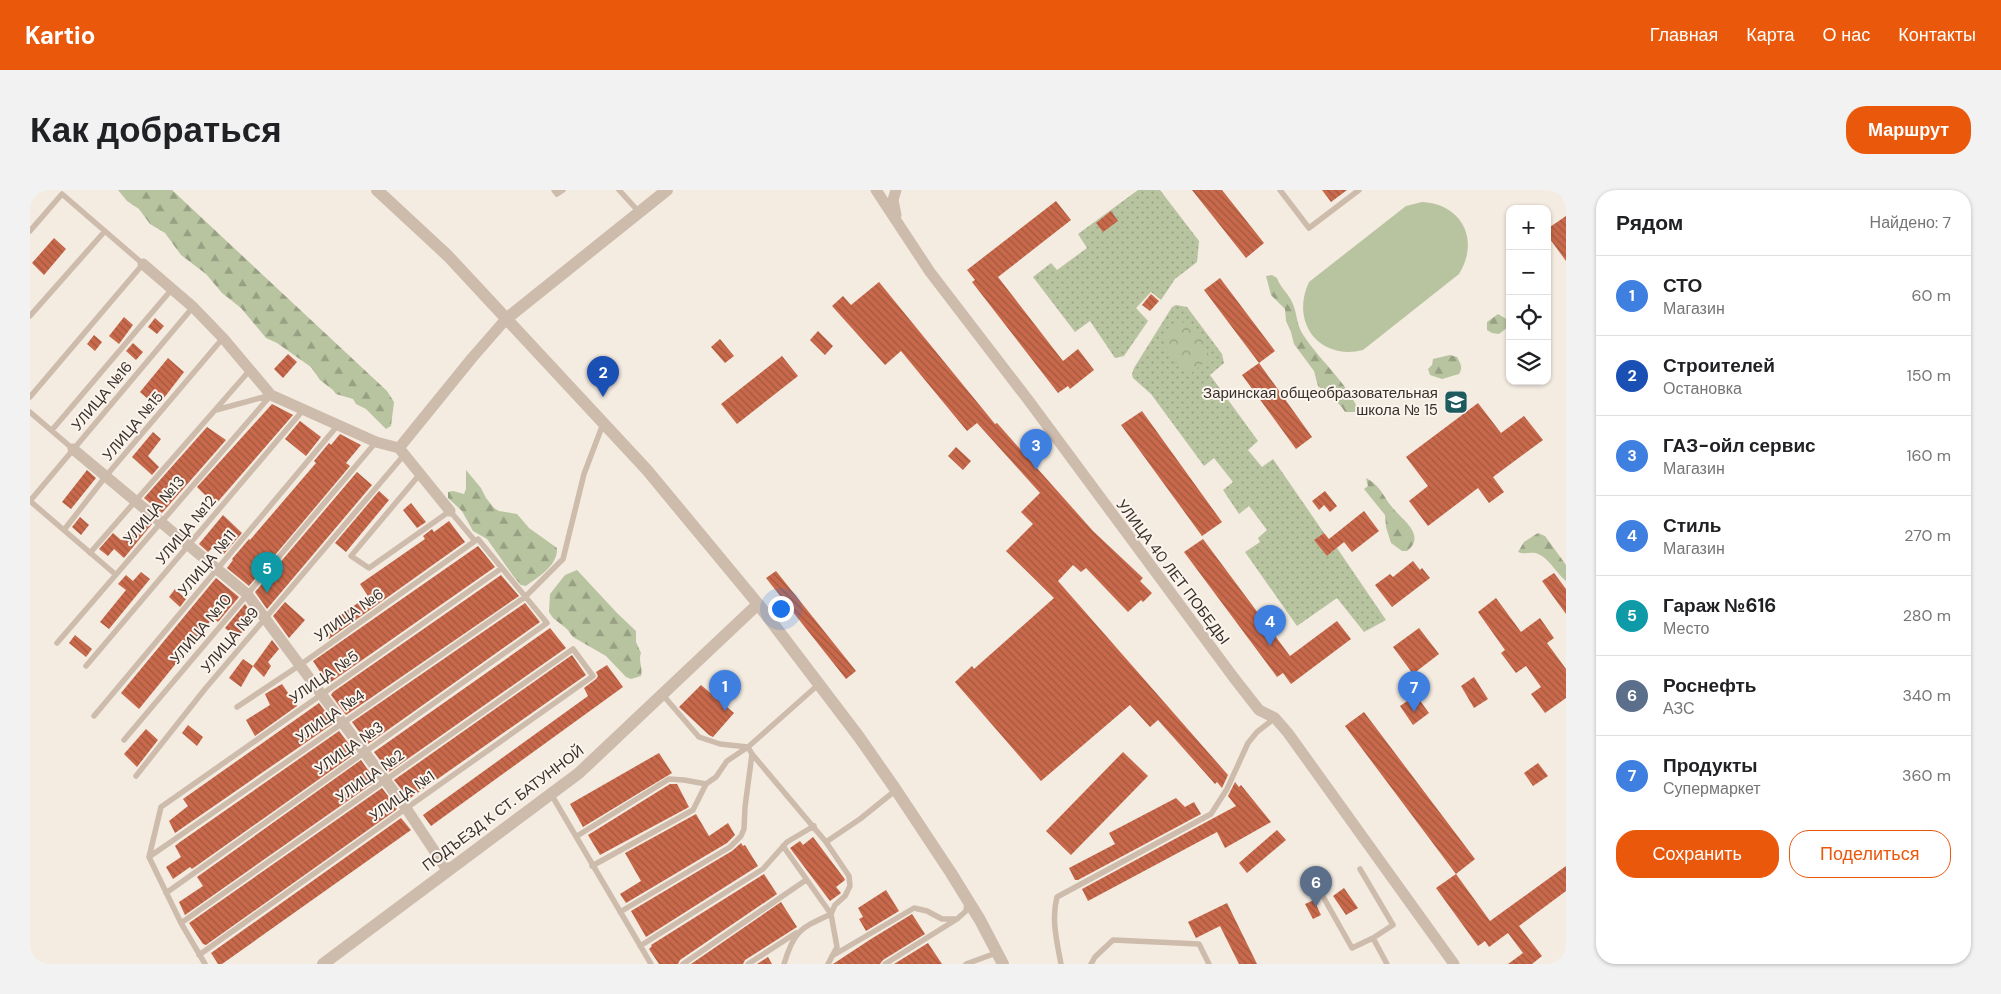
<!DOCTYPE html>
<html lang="ru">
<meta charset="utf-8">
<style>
body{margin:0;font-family:"DM Sans",sans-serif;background:#f2f2f2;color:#202124}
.controls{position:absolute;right:15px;top:15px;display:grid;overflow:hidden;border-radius:10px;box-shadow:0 1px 4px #0004}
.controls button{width:45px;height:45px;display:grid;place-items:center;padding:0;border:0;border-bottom:1px solid #e0e0e0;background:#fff;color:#202124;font:25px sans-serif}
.you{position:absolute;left:750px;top:418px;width:18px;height:18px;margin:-12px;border:4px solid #fff;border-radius:50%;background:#1a73e8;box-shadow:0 0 0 8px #1a73e833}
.badge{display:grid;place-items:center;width:32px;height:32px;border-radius:50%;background:#ea580c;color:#fff;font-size:16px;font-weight:700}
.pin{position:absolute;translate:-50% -41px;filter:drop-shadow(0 1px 2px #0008)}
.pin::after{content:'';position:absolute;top:26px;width:18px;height:15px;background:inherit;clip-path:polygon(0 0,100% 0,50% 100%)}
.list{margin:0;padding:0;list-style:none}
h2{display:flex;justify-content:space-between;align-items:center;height:65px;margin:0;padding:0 20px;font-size:21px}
h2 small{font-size:16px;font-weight:400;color:#757577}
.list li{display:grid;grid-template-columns:32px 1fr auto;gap:15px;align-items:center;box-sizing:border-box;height:80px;padding:0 20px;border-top:1px solid #e0e0e0}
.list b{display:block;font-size:19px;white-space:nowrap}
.list p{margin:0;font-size:16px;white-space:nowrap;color:#757577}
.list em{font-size:16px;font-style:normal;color:#757577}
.actions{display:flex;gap:10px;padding:15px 20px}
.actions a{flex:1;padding:11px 0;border:1px solid #ea580c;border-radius:20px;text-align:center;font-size:18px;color:#ea580c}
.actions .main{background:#ea580c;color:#fff}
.icon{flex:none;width:28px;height:28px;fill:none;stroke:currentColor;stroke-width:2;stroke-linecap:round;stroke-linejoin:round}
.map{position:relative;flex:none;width:1536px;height:774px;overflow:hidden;border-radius:20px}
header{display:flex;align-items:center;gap:30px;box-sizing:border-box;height:70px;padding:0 25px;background:#ea580c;color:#fff}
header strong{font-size:24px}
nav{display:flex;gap:28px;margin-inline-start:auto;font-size:18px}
.intro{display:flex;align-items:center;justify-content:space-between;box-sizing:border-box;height:120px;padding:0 30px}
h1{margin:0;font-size:35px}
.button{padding:12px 22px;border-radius:20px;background:#ea580c;color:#fff;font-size:18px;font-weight:700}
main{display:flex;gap:30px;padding:0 30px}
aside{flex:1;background:#fff;border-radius:20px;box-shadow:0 1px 4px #0004}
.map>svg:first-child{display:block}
</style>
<header>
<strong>Kartio</strong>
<nav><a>Главная</a><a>Карта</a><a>О нас</a><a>Контакты</a></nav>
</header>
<div class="intro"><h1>Как добраться</h1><a class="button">Маршрут</a></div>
<main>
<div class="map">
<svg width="1536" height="774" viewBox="0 0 1536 774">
<defs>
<pattern id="grass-dots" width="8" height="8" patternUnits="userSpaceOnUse" patternTransform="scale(1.25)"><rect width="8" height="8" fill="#b8c4a0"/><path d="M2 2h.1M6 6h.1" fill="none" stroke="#97a083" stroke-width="1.8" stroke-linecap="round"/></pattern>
<pattern id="forest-firs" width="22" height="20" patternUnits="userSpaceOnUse" patternTransform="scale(1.25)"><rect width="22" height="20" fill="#b8c4a0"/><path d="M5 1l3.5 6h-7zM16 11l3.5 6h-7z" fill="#97a083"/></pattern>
<pattern id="park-crowns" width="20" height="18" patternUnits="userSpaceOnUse" patternTransform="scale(1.25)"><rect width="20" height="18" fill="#b8c4a0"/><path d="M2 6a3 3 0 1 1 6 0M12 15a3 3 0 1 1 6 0" fill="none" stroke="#97a083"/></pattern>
<pattern id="building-back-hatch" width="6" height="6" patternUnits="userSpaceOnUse" patternTransform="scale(1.25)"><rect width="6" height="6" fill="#c8694b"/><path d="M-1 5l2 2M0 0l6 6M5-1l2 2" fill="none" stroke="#a4573f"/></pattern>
</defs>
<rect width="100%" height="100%" fill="#f4ebe1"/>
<path fill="url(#grass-dots)" d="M1108 0H1130L1169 51 1167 72 1145 89 1131 110 1121 102 1106 118 1118 131 1094 166 1085 168 1060 131 1045 142 1003 87 1021 73 1027 80 1057 58 1048 44Z
M1146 115 1157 117 1192 164 1194 173 1180 185 1228 251 1218 260 1232 277 1243 269 1294 343 1285 350 1297 366 1307 358 1356 430 1334 442 1307 408 1267 436 1215 362 1230 352 1228 348 1237 340 1219 316 1209 324 1193 300 1203 292 1184 268 1174 276 1121 204 1103 188 1102 184 1104 178 1142 117Z"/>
<path fill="url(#forest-firs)" d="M88 0H142L357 201 364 212 361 236 356 239 336 219 326 214 323 209 306 204 303 200 290 190 281 177 247 153 236 148 211 118 192 103 176 84 151 65 135 43 120 34 109 19 97 11Z
M1242 85 1247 88C1250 97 1257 102 1261 110 1267 120 1266 133 1272 143 1288 169 1314 189 1327 217L1325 222H1315L1311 216 1288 196 1284 181 1264 154 1261 142 1256 131 1255 119 1241 105 1236 86Z
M1468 124 1478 130V137L1469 144 1462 143 1457 140V132Z
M1420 165 1427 167C1431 174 1433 178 1429 184L1412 189 1400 185 1398 179 1402 175 1403 169Z
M436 280 451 298 456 308 464 318 469 321 487 324 499 338 527 358C528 376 508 387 496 396L491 395 484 387 457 349 443 341 432 321 418 308V302L423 301 434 304 436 299Z
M1336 288C1352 297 1352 305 1362 317 1372 330 1397 345 1377 361H1372L1361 353 1356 337 1355 325 1334 299 1338 296Z
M1508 343 1515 346 1536 375V391C1527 384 1518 367 1508 364 1501 361 1495 365 1488 362L1494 352Z
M547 380 587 423 606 441V452L611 463C608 471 613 477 611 486L601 489 596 487 576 466 543 447 537 439 523 428 519 422 520 404 535 385Z"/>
<path fill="url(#park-crowns)" d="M1152 132 1170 144 1180 168 1161 183 1142 170 1133 149Z"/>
<path fill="#b8c4a0" d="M1392 12C1432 14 1450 50 1429 84L1333 160C1289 171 1260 132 1279 92L1376 16Z"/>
<path fill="url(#building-back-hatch)" d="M1162 0H1192L1234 53 1216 68Z
M1292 0H1317L1301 12Z
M1026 11 1041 30 968 87 1033 171 1048 159 1064 180 1040 199 1038 196 1028 203 942 92 945 90 937 80Z
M1081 21 1088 31 1073 42 1066 33Z
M1536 26V71L1517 45V39Z
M24 48 36 59 14 85 2 73Z
M1190 88 1245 161 1229 173 1174 100Z
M849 92 965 234 967 233 1063 341 1113 388 1110 391 1122 403 1113 412 1111 410 1098 422 1056 378 1051 382 1043 375 1028 391 1198 585 1192 598 1187 592 1185 594 1128 530 1120 537 1100 515 1011 591 925 492 942 476 944 479 1024 408 976 361 1003 334 991 322 1010 303 947 233 937 241 871 161 855 175 802 116 813 106 821 115Z
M1121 104 1129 111 1120 121 1112 115Z
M94 127 103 135 89 154 79 146Z
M125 128 134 136 127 144 118 137Z
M788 141 803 156 795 165 780 150Z
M64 145 72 152 65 161 57 154Z
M690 149 704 166 695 173 681 157Z
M103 153 113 162 106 170 96 161Z
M258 164 267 172 253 188 244 179Z
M752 166 768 186 707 234 691 214Z
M138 168 154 182 127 217 110 202Z
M1229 173 1282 247 1266 259 1212 185Z
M1448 213 1471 243 1494 226 1513 250 1463 287 1474 302 1459 313 1448 298 1398 336 1379 311 1398 296 1376 267Z
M242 214 263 225 185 315 167 297Z
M1112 221 1192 332 1172 346 1091 235Z
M270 231 291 247 276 266 255 249Z
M177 237 196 250 132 323 114 308Z
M123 242 131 249 118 266 129 277 122 285 102 267Z
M310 244 331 255 316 273 320 276 219 396 197 378 203 370 202 369 219 349 220 350 286 273 284 271 299 253 301 255Z
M926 257 941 271 933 280 918 266Z
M57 280 66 288 41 319 32 312Z
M327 282 342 295 237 419 225 402Z
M349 301 359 310 316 362 305 353Z
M1295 301 1307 316 1300 322 1294 315 1289 320 1282 311Z
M381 313 396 332 387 338 373 320Z
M1334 321 1349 341 1322 362 1314 352 1297 366 1284 350 1294 343 1299 349Z
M193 325 212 343 194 364 183 357 178 362 169 354Z
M112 326 122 334 94 368 84 359 78 366 69 359 83 343 91 350Z
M50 327 59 335 51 345 42 337Z
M419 331 435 352 299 449 292 438 338 406 330 394 395 349 393 346 402 339 404 342Z
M1173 349 1260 466 1307 431 1321 449 1261 494 1253 483 1247 487 1154 362Z
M448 356 465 377 298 494 283 471Z
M1383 371 1390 380 1392 378 1400 388 1362 417 1345 395 1360 384 1363 387Z
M746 381 826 481 816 489 736 388Z
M111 382 120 389 79 439 70 432 96 400 88 394 96 385 103 391Z
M1524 383 1536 399V424L1512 391Z
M471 385 489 406 316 525 301 505 303 502Z
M186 388 209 407 188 432 183 428 109 519 91 503Z
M145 399 156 409 150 417 139 407Z
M1466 408 1491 442 1510 428 1524 448 1517 453 1536 479V508L1515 523 1501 504 1511 497 1496 476 1486 483 1471 463 1475 460 1448 422Z
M255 412 275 430 259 448 243 426Z
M495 413 510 432 338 554 322 532Z
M215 414 225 428 207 448 195 438Z
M520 438 536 458 359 582 344 562Z
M1389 438 1409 464 1383 484 1363 457Z
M45 445 62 459 56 467 39 453Z
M242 450 249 459 238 472 241 476 234 487 223 476Z
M542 465 556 485 379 609 364 590Z
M213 469 223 476 211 497 199 488Z
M577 475 593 497 401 636 393 625 558 506 554 498 566 489 568 486 566 482Z
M1444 487 1458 509 1444 518 1431 496Z
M252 494 267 516 225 546 216 530 240 515 235 504Z
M671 495 704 523 683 547 679 545 649 517Z
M1386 505 1399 523 1383 535 1370 516Z
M289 513 304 533 145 643 139 631 158 616 153 609Z
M1334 522 1445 669 1426 684 1315 536Z
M158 535 173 547 167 556 152 543Z
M116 539 128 550 107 577 94 564Z
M309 541 326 563 162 679 160 677 143 689 136 677 151 667 145 656 150 652Z
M1093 562 1118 586 1041 665 1016 641Z
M629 563 642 583 553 637 540 614Z
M331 570 346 591 155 725 149 712 173 696 167 687Z
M1508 573 1518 586 1503 596 1494 583Z
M1205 592 1209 597 1211 595 1241 632 1195 658 1187 642 1058 711 1052 699 1206 616 1198 606Z
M640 594H647L659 617 570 665 558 645Z
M352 598 367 618 366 620 176 755 173 754 159 733Z
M1146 608 1155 617 1164 612 1171 624 1048 690H1045L1039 678 1085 654 1079 643Z
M666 624 679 646 698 633 705 645 697 653 596 713 590 704 611 691 595 663Z
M371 628 381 640 192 774H188L181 763Z
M1247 640 1256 650 1217 683 1209 673Z
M783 647 814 688 815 690 806 697 811 703 800 711 760 658 770 651 773 655Z
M711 653 713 656 715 655 728 676 616 747 601 721 702 661Z
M1536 676V701L1489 736 1512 766 1502 774H1478L1493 763 1478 743 1459 757 1455 751 1448 756 1406 698 1426 684 1460 731Z
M734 684 747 704 650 770 648 774H629L619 759 622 756 621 755Z
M1314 698 1328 718 1316 725 1303 706Z
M856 700 869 721 836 741 829 729 833 727 828 718Z
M1284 710 1291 725 1283 729 1275 714Z
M751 712 767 737 715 770 713 774H661Z
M1197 713 1227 774H1209L1190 736 1166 748 1158 732Z
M882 724 895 744 853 770 850 774H803L841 749Z
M898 753 912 774H864Z
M738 767 742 774H727Z"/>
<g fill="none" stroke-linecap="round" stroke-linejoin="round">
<path stroke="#cdbbac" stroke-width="5.5" d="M524 0 527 4 533 0
M589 0 609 22
M1250 0 1279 38 1329 0
M0 41 32 4 113 74 0 207
M0 126 75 41
M186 220 241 205
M0 222 43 259
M22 240 142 99
M1003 263 1023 244
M34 340 76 286 193 148
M60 363 220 180
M85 384 0 311 163 117
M27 453 241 205
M56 476 274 219
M789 494 718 557 722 564 796 652 830 629 866 600
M632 504 669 547 690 554 718 557
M207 517 270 475 445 351
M64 526 308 235
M94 550 346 252
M106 586 175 499 374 265
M521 604 621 774
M547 646 639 589 654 590 676 594
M796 652 819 686 820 696 815 706 805 715 801 724 807 757 798 774
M753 656 801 724C771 738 764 740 754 774
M119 667 495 407 533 369 554 284 573 234
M562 676 663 620 676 594 686 587 697 571 718 557
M1330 679 1363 735 1343 748
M136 703 517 433 448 349 445 351 420 321 339 378 321 366 390 284
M1291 703 1322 758 1343 748 1357 774
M590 722 700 657 711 646 714 639 715 617 722 564
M151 733 543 459 563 486 169 765
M610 756 733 679 757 652 784 636
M802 766 884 718 897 721 912 729H927
M175 774 151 733 119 667 131 617 472 378
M653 774 776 690
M718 774 766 743
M855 774 927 729 936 721 937 712
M936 774 966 763
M1031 774C1027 752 1021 729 1027 707L1181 624 1197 599 1218 553 1227 542 1245 528
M1061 774 1065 767 1083 750 1169 754 1179 774"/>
<path stroke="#cdbbac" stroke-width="11" d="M846 0 900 82 999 211 1204 488 1229 520 1245 528 1258 543 1424 774
M866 0 863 10 866 25
M113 74 163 117 193 148 241 205 346 252 369 258 442 168 476 129
M369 258 420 321
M43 259 217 404 376 618 417 680"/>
<path stroke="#cdbbac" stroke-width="12" d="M347 0 418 66 617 280 728 414 829 547 866 600 921 683 950 730 973 774
M476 129 637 0
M293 774 549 583 728 414"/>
</g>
<defs>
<g id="school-square" transform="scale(1.25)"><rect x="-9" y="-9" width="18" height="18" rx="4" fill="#1f5a5e" stroke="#fbf5ee"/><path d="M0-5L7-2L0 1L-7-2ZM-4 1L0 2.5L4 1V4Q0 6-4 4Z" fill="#fff"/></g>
</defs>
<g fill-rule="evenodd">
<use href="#school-square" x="1426" y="212"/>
</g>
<g text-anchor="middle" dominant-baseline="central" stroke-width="4" stroke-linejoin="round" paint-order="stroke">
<g font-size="15" fill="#3b302b" stroke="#fbf5ee" text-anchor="end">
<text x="1408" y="203">Заринская общеобразовательная<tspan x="1408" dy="17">школа № 15</tspan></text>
</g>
<g font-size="15" fill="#3b302b" stroke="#fbf5ee">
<text transform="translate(72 206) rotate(-50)">УЛИЦА №16</text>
<text transform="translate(103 236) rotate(-50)">УЛИЦА №15</text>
<text transform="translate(124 320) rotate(-49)">УЛИЦА №13</text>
<text transform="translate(156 340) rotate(-50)">УЛИЦА №12</text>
<text transform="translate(177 373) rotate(-50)">УЛИЦА №11</text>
<text transform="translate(1143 382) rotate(53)">УЛИЦА 40 ЛЕТ ПОБЕДЫ</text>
<text transform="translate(319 425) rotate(-35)">УЛИЦА №6</text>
<text transform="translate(171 439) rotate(-50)">УЛИЦА №10</text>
<text transform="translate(200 450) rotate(-50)">УЛИЦА №9</text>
<text transform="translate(294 487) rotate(-35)">УЛИЦА №5</text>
<text transform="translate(300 526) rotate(-35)">УЛИЦА №4</text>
<text transform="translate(319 558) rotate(-35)">УЛИЦА №3</text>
<text transform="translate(340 586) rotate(-35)">УЛИЦА №2</text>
<text transform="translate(372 606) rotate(-35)">УЛИЦА №1</text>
<text transform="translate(473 618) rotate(-37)">ПОДЪЕЗД К СТ. БАТУННОЙ</text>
</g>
</g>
</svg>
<div class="controls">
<button>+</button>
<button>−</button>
<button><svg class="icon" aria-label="locate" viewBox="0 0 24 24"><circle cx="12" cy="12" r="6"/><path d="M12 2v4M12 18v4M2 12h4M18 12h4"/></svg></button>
<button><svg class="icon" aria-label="layers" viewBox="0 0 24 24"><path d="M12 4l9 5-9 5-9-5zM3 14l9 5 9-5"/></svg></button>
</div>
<div class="you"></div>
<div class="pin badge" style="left:695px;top:521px;background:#3f7fe0">1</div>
<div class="pin badge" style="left:573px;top:207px;background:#1a4fb4">2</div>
<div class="pin badge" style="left:1006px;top:280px;background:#3f7fe0">3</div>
<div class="pin badge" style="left:1240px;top:456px;background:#3f7fe0">4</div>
<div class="pin badge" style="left:237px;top:403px;background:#0f9aa8">5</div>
<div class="pin badge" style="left:1286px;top:717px;background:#5c6f8a">6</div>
<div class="pin badge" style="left:1384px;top:522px;background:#3f7fe0">7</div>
</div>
<aside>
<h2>Рядом<small>Найдено: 7</small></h2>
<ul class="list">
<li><span class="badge" style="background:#3f7fe0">1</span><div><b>СТО</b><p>Магазин</p></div><em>60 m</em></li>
<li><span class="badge" style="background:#1a4fb4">2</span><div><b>Строителей</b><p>Остановка</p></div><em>150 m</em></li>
<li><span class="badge" style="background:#3f7fe0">3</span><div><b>ГАЗ-ойл сервис</b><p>Магазин</p></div><em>160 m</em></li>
<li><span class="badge" style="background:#3f7fe0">4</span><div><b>Стиль</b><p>Магазин</p></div><em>270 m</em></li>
<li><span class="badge" style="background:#0f9aa8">5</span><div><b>Гараж №616</b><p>Место</p></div><em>280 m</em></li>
<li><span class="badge" style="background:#5c6f8a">6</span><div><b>Роснефть</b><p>АЗС</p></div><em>340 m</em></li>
<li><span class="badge" style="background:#3f7fe0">7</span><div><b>Продукты</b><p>Супермаркет</p></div><em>360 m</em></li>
</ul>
<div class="actions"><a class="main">Сохранить</a><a>Поделиться</a></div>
</aside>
</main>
